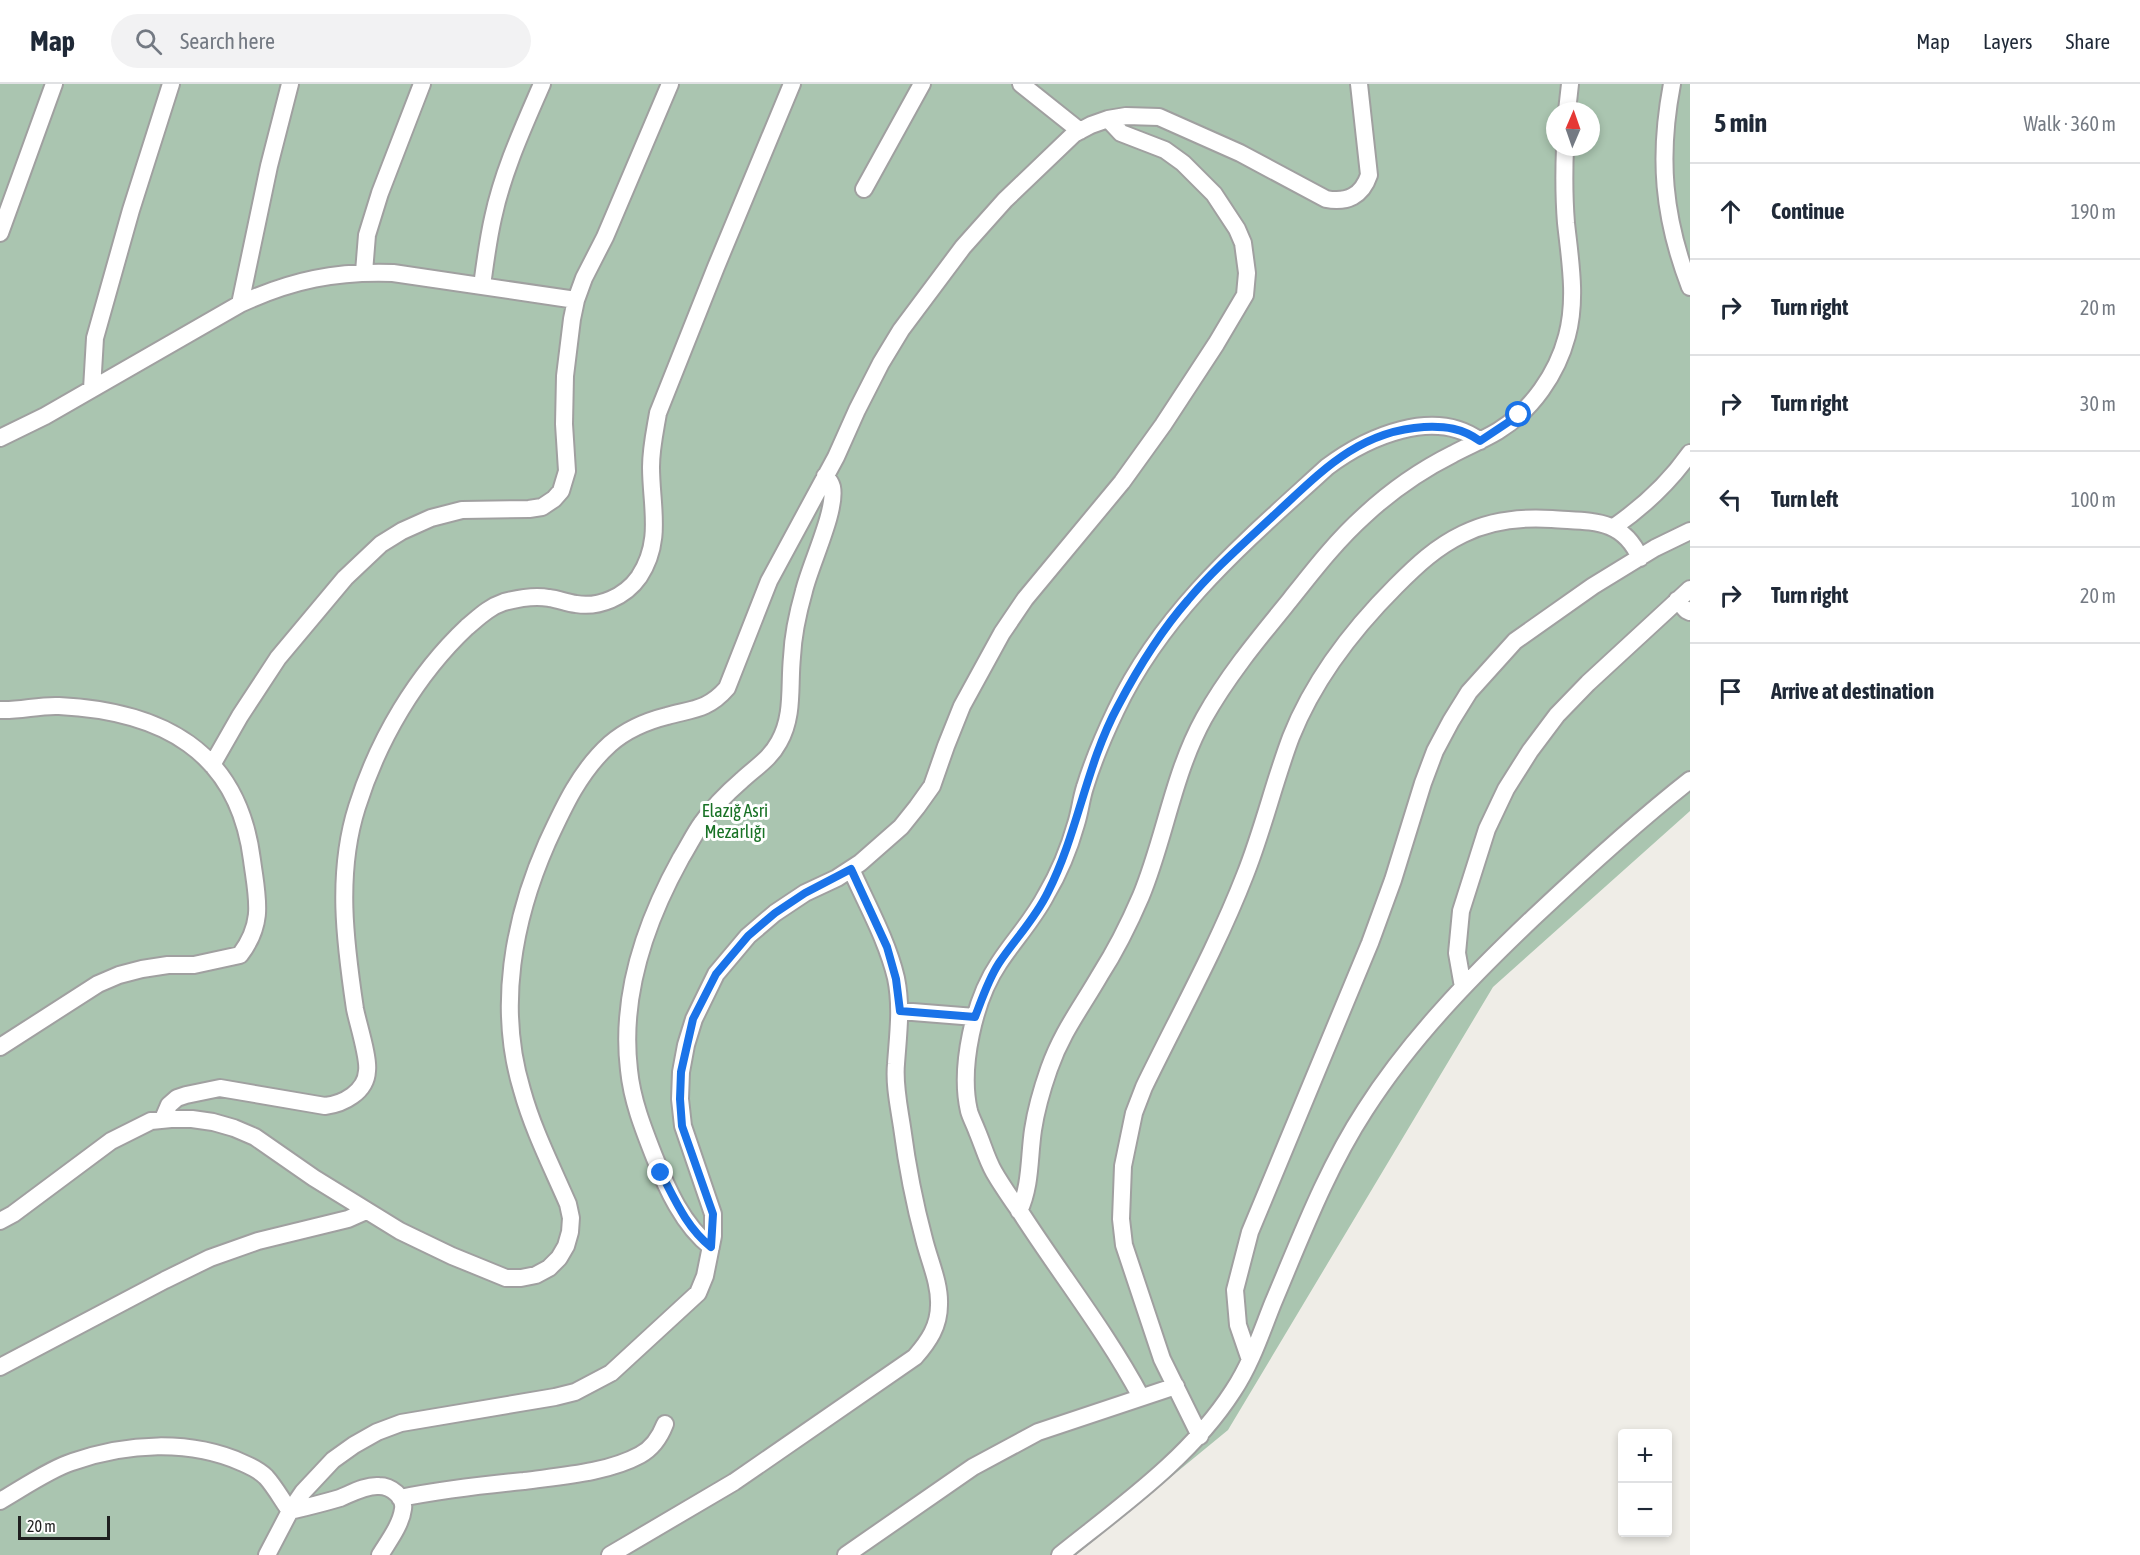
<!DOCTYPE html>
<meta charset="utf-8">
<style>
body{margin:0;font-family:"Asap Condensed",sans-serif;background:#f2f2f3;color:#1f2937}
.controls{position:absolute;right:18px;bottom:18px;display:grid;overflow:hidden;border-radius:6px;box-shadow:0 3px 9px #0003}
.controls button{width:54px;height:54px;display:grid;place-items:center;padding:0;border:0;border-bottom:2px solid #e0e1e3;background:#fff;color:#1f2937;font:30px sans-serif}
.compass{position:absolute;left:1546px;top:18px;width:54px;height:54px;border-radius:50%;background:#fff;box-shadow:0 3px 9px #0003;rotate:2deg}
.scale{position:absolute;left:18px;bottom:15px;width:92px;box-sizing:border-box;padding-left:6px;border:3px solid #1f1f1f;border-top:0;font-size:16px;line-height:21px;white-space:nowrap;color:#1f1f1f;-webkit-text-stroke:4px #fff;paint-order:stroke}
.stop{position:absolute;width:18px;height:18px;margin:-14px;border:4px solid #1a73e8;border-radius:50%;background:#fff}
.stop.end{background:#1a73e8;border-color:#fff;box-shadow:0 2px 6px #0008}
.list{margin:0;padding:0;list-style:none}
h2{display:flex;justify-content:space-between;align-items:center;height:78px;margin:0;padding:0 24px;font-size:26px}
h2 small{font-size:20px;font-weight:400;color:#747a83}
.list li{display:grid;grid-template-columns:39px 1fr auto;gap:18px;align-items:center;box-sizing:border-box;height:96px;padding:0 24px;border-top:2px solid #e0e1e3}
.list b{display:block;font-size:22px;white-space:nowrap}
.list em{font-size:20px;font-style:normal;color:#747a83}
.icon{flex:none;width:33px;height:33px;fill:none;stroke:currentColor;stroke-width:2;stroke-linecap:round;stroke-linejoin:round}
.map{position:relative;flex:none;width:1690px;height:1471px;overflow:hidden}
header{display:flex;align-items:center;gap:36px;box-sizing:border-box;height:84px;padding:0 30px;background:#fff;border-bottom:2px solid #e0e1e3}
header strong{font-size:28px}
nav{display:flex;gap:33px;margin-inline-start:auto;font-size:21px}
.search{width:420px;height:54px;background:#f2f2f3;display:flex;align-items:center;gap:15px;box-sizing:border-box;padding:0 21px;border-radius:33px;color:#747a83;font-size:22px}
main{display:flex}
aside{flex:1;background:#fff}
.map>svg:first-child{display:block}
</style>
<header>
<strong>Map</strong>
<div class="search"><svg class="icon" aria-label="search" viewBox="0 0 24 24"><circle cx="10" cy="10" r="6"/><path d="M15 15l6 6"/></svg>Search here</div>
<nav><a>Map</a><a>Layers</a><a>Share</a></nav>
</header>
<main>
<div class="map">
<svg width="1690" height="1471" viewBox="0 0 1690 1471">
<rect width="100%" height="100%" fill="#efede7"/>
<path fill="#aac5b0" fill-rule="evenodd" d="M0 0H1690V727L1493 903 1228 1346 1076 1471H0ZM1555 27H1591V63H1555Z"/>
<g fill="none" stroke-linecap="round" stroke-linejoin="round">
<g stroke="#a0a0a0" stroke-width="20">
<path id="service" d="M1021 0 1080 47
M1672 0C1658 73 1663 133 1690 203
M1567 27 1570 0
M864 105 922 0
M0 149 54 0
M364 188 367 151 380 109 422 0
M482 202C485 179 488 156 493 134 503 87 523 44 542 0
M240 220 269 82 290 0
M92 305 95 254 131 126 171 0
M0 354 45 332 240 220C292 196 336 187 393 189L576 216
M1614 443C1644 422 1669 399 1690 369
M1677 516 1686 526 1690 528
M0 626C20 627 39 621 59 622 161 627 238 666 252 776 257 814 265 838 240 871L194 881H168L142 885 119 891 98 900 0 963
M212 681 240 632 278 574 345 494 381 460 402 447 431 434 462 426 529 425 542 423 554 415 561 407 567 387 564 340 565 292 572 235 576 216 584 194 605 153 670 0
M1463 903 1457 869 1461 827 1487 745 1506 705 1530 667 1557 631 1588 599 1690 505
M900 927 975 933
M163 1035 169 1021 177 1014 186 1011 220 1004 325 1022C343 1020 366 1008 367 987 369 974 358 940 355 925 345 858 336 789 357 723 378 656 416 591 467 543 479 533 489 523 504 518 519 514 534 511 549 514 558 515 567 519 576 520 599 524 625 513 639 493 663 457 651 422 651 383 651 364 655 347 658 329L716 183 792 0
M1019 1127C1031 1102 1029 1073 1033 1046 1036 1026 1042 1005 1049 985 1062 948 1081 924 1100 891 1116 866 1129 840 1141 812 1165 754 1173 690 1204 634 1228 591 1259 554 1290 516 1313 487 1336 457 1365 431 1391 407 1421 386 1453 370 1468 362 1483 356 1498 347 1532 326 1557 290 1567 252 1577 215 1570 176 1566 139 1564 114 1564 88 1565 63
M0 1137 13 1130 111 1057 151 1037 171 1035H192L213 1038 234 1044 255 1053 314 1094 400 1147 452 1172 506 1194H521L536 1191 549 1184 559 1174 566 1162 570 1148 571 1134 568 1120C552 1083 533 1046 522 1006 497 924 513 836 547 759 564 722 580 687 610 660 626 646 647 637 667 632 692 625 708 626 727 604L769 497 836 373 857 326 881 279 901 246 963 163 1005 116 1074 50 1091 41 1108 35 1126 32 1159 33 1240 69 1326 115C1347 119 1362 112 1369 91L1359 0
M711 1163C683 1141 667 1105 654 1072 643 1044 632 1016 629 986 620 911 645 839 681 774 688 763 694 750 702 739 713 723 727 709 742 696 756 683 770 675 779 658 794 632 789 602 792 573 793 551 798 528 804 507 810 481 837 426 832 403 831 399 828 395 825 392
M1250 1276 1238 1241 1235 1206 1250 1148 1370 859 1393 796 1423 699 1435 667 1451 637 1469 608 1515 557 1593 502 1655 464 1690 447
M0 1283 165 1196 210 1174 258 1157 348 1135 366 1127
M1141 1313C1107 1249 1061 1191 1021 1129 1012 1116 1002 1102 994 1088 987 1076 983 1061 977 1047 975 1041 971 1034 969 1027 959 983 974 916 999 879 1014 856 1033 836 1046 811 1059 789 1069 765 1076 740 1080 728 1081 715 1085 703 1093 677 1104 651 1116 626 1164 525 1246 457 1327 383 1367 353 1434 323 1480 357
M1200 1352 1162 1275 1124 1161 1121 1135 1123 1082 1134 1029 1144 1003C1178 933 1217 863 1245 791 1263 746 1274 698 1291 653 1314 595 1352 546 1396 502 1417 481 1436 463 1463 450 1491 436 1522 433 1552 435 1590 438 1622 433 1640 474
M400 1414C441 1406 482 1401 524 1397 560 1392 607 1389 640 1371 653 1364 660 1353 665 1340
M0 1417C21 1405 50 1385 72 1378 126 1359 190 1355 243 1379 250 1382 260 1387 266 1393 275 1403 282 1416 290 1427 307 1423 323 1419 340 1414 352 1409 366 1401 379 1402 391 1402 405 1413 403 1425 401 1441 388 1458 380 1471
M267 1471 290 1427 303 1408 333 1376 354 1361 377 1348 401 1339 555 1313 575 1308 611 1289 698 1209 705 1192 713 1152V1130L683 1042 680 1015 681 988 686 961 694 935 716 890 748 852 775 829 805 809 837 794 860 779 901 743 917 723 932 702 946 662 962 622 1002 549 1025 515 1122 398 1163 341 1216 260 1245 211 1247 189 1243 159 1237 145 1214 110 1183 79 1165 66 1121 49 1108 35
M610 1471 734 1398 915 1273C929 1257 939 1242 939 1221 940 1199 929 1176 924 1155 914 1118 907 1081 902 1043 899 1023 894 1000 896 980 898 951 902 923 896 894 887 856 867 821 851 785
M846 1471 973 1383 1038 1348 1176 1302
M1060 1471C1121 1422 1190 1374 1233 1307 1251 1280 1261 1249 1273 1219 1301 1153 1326 1086 1365 1026 1411 954 1471 893 1533 834 1583 787 1635 739 1690 696"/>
</g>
<use href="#service" stroke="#fff" stroke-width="16"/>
</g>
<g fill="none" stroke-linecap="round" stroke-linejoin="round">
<path stroke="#1a73e8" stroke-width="8" d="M661 1089C675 1116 687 1144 711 1163L713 1130 682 1042 680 1015 681 988 693 935 716 890 748 852 775 829 805 809 851 785 887 863 896 895 900 927 975 933C982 915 988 896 999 879 1015 855 1035 835 1048 808 1078 749 1086 681 1118 622 1138 584 1160 548 1188 516 1213 486 1243 460 1272 433 1319 390 1357 347 1424 343 1445 342 1462 344 1480 357L1519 331"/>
</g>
<g text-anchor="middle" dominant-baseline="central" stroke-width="6" stroke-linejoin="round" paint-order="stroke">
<g font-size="18" fill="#187225" stroke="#fff">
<text x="735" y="726">Elazığ Asri<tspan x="735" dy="21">Mezarlığı</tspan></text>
</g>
</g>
</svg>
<div class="controls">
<button>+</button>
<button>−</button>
</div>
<svg class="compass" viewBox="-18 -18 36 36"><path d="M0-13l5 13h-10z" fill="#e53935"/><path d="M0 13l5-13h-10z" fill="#747a83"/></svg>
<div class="scale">20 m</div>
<div class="stop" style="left:1519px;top:331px"></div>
<div class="stop end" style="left:661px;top:1089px"></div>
</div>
<aside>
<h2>5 min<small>Walk · 360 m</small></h2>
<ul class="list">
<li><svg class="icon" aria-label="ahead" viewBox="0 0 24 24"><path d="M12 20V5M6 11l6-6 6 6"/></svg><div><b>Continue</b></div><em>190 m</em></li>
<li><svg class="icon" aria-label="right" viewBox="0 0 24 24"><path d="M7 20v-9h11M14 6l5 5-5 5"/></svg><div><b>Turn right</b></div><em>20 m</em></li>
<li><svg class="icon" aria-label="right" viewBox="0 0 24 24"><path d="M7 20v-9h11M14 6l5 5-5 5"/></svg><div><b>Turn right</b></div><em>30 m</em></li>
<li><svg class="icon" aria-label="left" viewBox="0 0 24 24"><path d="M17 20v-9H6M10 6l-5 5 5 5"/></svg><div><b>Turn left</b></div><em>100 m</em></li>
<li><svg class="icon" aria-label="right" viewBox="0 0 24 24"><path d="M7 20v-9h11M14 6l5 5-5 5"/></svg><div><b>Turn right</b></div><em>20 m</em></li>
<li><svg class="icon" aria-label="arrive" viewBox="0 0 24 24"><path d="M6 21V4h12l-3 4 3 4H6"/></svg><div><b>Arrive at destination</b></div></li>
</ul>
</aside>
</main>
